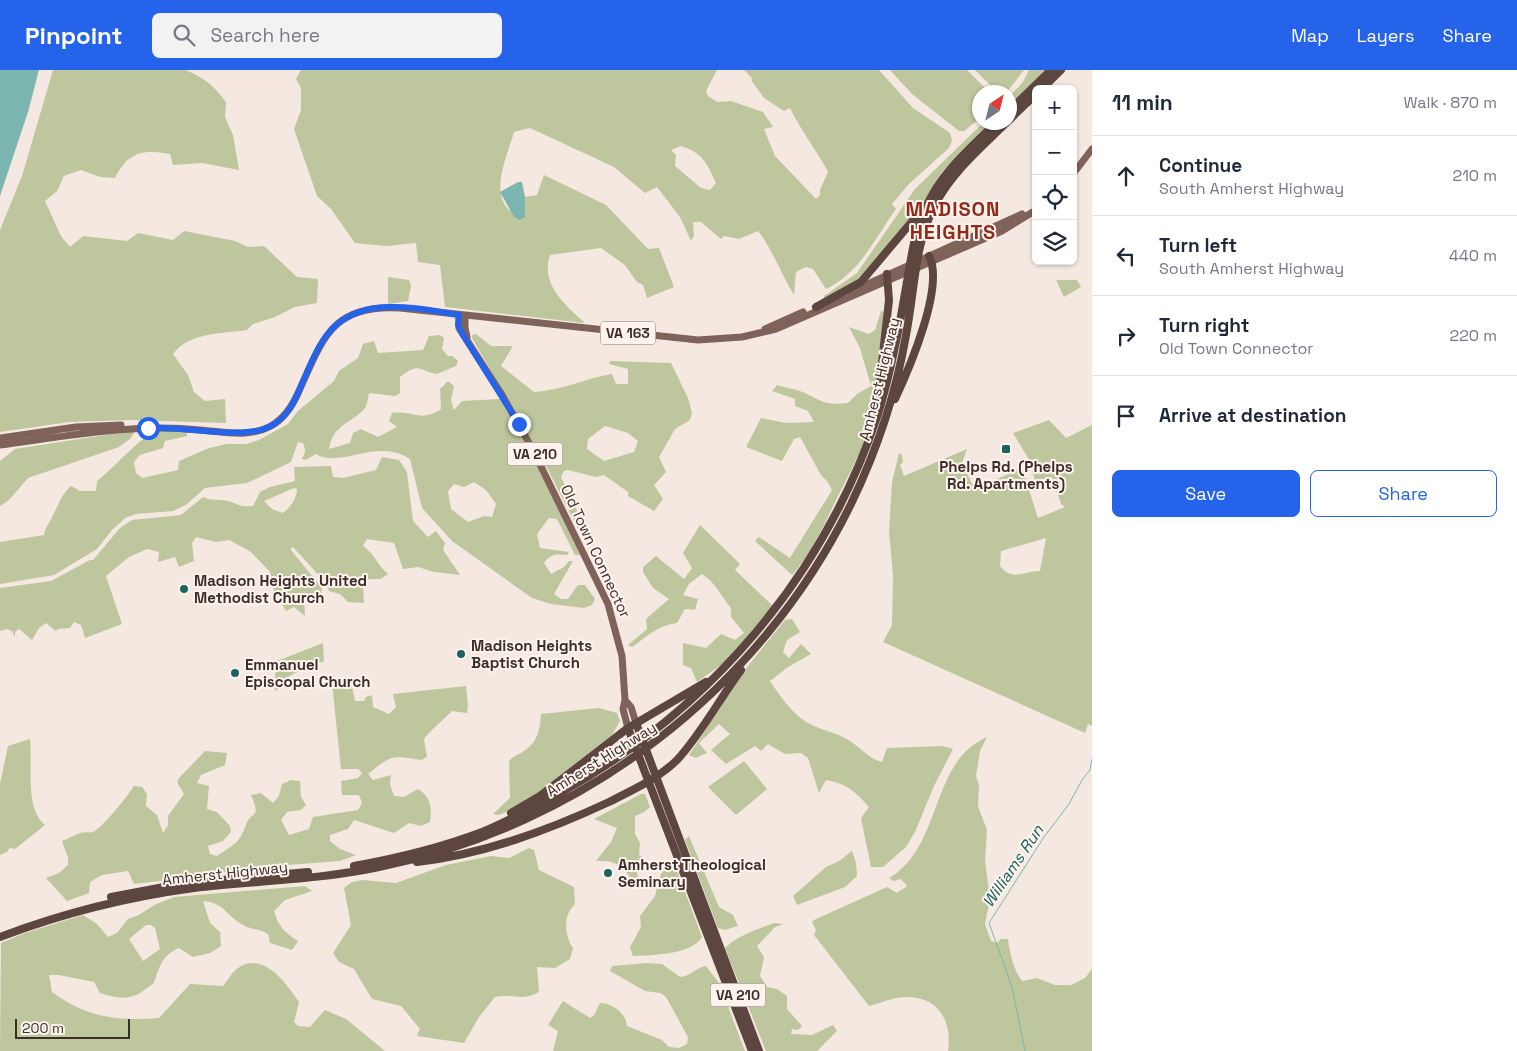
<!DOCTYPE html>
<meta charset="utf-8">
<style>
body{margin:0;font-family:"Space Grotesk",sans-serif;background:#f2f2f3;color:#1f2937}
.controls{position:absolute;right:15px;top:15px;display:grid;overflow:hidden;border-radius:8px;box-shadow:0 1px 4px #0004}
.controls button{width:45px;height:45px;display:grid;place-items:center;padding:0;border:0;border-bottom:1px solid #e0e1e3;background:#fff;color:#1f2937;font:25px sans-serif}
.compass{position:absolute;left:972px;top:15px;width:45px;height:45px;border-radius:50%;background:#fff;box-shadow:0 1px 4px #0004;rotate:35deg}
.scale{position:absolute;left:15px;bottom:12px;width:115px;box-sizing:border-box;padding-left:5px;border:2px solid #3c2d2a;border-top:0;font-size:14px;line-height:18px;white-space:nowrap;color:#3c2d2a;-webkit-text-stroke:4px #fcf3ed;paint-order:stroke}
.stop{position:absolute;width:15px;height:15px;margin:-11px;border:4px solid #2563eb;border-radius:50%;background:#fff}
.stop.end{background:#2563eb;border-color:#fff;box-shadow:0 1px 5px #0008}
.list{margin:0;padding:0;list-style:none}
h2{display:flex;justify-content:space-between;align-items:center;height:65px;margin:0;padding:0 20px;font-size:21px}
h2 small{font-size:16px;font-weight:400;color:#747a83}
.list li{display:grid;grid-template-columns:32px 1fr auto;gap:15px;align-items:center;box-sizing:border-box;height:80px;padding:0 20px;border-top:1px solid #e0e1e3}
.list b{display:block;font-size:19px;white-space:nowrap}
.list p{margin:0;font-size:16px;white-space:nowrap;color:#747a83}
.list em{font-size:16px;font-style:normal;color:#747a83}
.actions{display:flex;gap:10px;padding:15px 20px}
.actions a{flex:1;padding:11px 0;border:1px solid #2563eb;border-radius:8px;text-align:center;font-size:18px;color:#2563eb}
.actions .main{background:#2563eb;color:#fff}
.icon{flex:none;width:28px;height:28px;fill:none;stroke:currentColor;stroke-width:2;stroke-linecap:round;stroke-linejoin:round}
.map{position:relative;flex:none;width:1092px;height:981px;overflow:hidden}
header{display:flex;align-items:center;gap:30px;box-sizing:border-box;height:70px;padding:0 25px;background:#2563eb;color:#fff}
header strong{font-size:24px}
nav{display:flex;gap:28px;margin-inline-start:auto;font-size:18px}
.search{width:350px;height:45px;background:#f2f2f3;display:flex;align-items:center;gap:12px;box-sizing:border-box;padding:0 18px;border-radius:8px;color:#747a83;font-size:19px}
main{display:flex}
aside{flex:1;background:#fff}
.map>svg:first-child{display:block}
</style>
<header>
<strong>Pinpoint</strong>
<div class="search"><svg class="icon" aria-label="search" viewBox="0 0 24 24"><circle cx="10" cy="10" r="6"/><path d="M15 15l6 6"/></svg>Search here</div>
<nav><a>Map</a><a>Layers</a><a>Share</a></nav>
</header>
<main>
<div class="map">
<svg width="1092" height="981" viewBox="0 0 1092 981">
<rect width="100%" height="100%" fill="#f5e8e0"/>
<path fill="#bec69d" fill-rule="evenodd" d="M53 0H186C206 9 213 15 226 32L225 47 233 65 239 100 202 93 173 95 170 84C143 79 128 82 115 108L100 107 81 100 64 106 57 121 45 131 61 166 70 177 83 166 127 171 138 163 173 170 184 161 235 171 248 177 264 176 297 207 318 209 317 233 295 237 275 247 253 254 247 260C222 264 189 262 173 284L188 305 194 322 205 331 225 329 226 353 133 350 69 352 0 362V160L22 106Z
M301 0H717L706 21 708 26 717 32 731 31 763 42 773 57 764 59 775 86 816 129 820 125V120L828 102C816 79 801 61 790 38L784 41 764 28 751 10 753 9 744 0H879L913 38 950 63 952 70 949 78 909 114 892 134 896 139C874 169 861 202 826 219L813 199 806 197 796 202 794 225C781 204 773 180 758 161L739 169 724 166 721 169 701 152H693L694 166 691 171 680 147 657 117 645 123 614 97 530 58 514 62C508 84 489 122 510 141 513 144 521 146 525 147V127L537 125 544 105 606 135 648 179 659 178 674 217 647 228 643 215 637 212 625 195 601 178 550 185C540 214 565 235 585 253L445 237 440 195 418 192 416 173 386 176 355 173 331 139 317 126 294 59 301 40V18L296 9ZM681 76C704 84 706 92 716 113L710 120 701 118 675 96 676 85 671 80Z
M890 0H967L989 22H979V49L964 61H959L912 24Z
M975 0H1024L1007 22H997Z
M1029 0H1046L1010 35 1009 27 1023 12Z
M983 53H991L943 101 913 149 863 207 824 230V226L857 203 915 119Z
M388 207 409 210 411 216 408 231 388 234Z
M1056 210H1077L1081 217 1064 227Z
M881 241 884 242C881 272 881 305 875 334 869 367 853 397 838 426 824 455 813 481 792 505L755 471 759 467 790 488 832 420 827 411 821 405 800 367 794 369 782 391 746 377 761 348 786 353 814 352 808 341 795 336V329L772 321 777 315C786 318 797 319 805 323 825 333 825 335 848 333L857 324 871 316 860 278 849 257 869 264 875 260Z
M476 264 491 276H513L501 296 534 322C560 321 586 308 612 304L616 314H628V299L609 294 610 291 671 293 688 328 692 343 690 350 675 359 659 387 666 402 654 415 663 429 654 441 628 426V422L604 405 596 407 568 400 564 401 561 407 588 464 582 467 546 396 472 268V265ZM605 356 628 363 638 371 634 382 604 391 587 379 588 369Z
M440 265 444 268 442 279 448 286H453L458 291 456 296 437 304C419 301 420 291 400 307V323L395 326 369 323C368 328 367 335 365 338 350 355 333 354 329 379L350 373 353 363 361 359 378 367 397 357 389 351 392 343C413 340 420 353 441 339L440 319 448 311 454 316 451 330 454 340 462 331 500 329 533 386 580 485H575L557 449 549 448 537 464 540 478 569 482 567 485C556 484 550 484 544 493L551 504 564 497 569 491H573L554 524 561 529H568L578 515H585L595 529 592 535 584 538 551 534 532 528 452 471 422 438 410 389C377 367 341 399 316 384L306 390 301 389C306 384 306 380 303 373L298 372 291 392 247 413 205 418 187 434 173 441 136 444 125 448 112 460 97 479 54 505 0 514V472L44 465C45 457 49 454 52 447 59 435 60 426 71 416L80 421H96L97 411C116 397 138 367 160 360 168 358 179 360 187 360V366L165 371 163 378 140 385 134 392 136 403 142 408 178 400 179 391 209 378 227 374H246L259 370 288 354 298 341 334 311 339 301 358 288 363 274 374 271 378 283 423 280 429 266ZM474 412 486 420 496 434 492 447 484 446 468 452 451 439 448 421 454 414 464 417Z
M1049 350 1066 368 1092 355V656L1088 654 1085 663 883 572 892 555 893 506 889 461 892 412 899 383 902 385 903 392 900 395 904 406 967 379 962 393 973 416 979 417 1022 398 1038 448 1065 437 1061 434 1052 407 1035 411 1030 391 1013 363ZM1046 468 1040 501C1024 501 1012 512 1000 496L1001 481Z
M131 361 134 363 130 369 119 377 28 408 9 430 0 436V391L15 379Z
M382 387 399 390 407 402 413 451 428 467 436 461 445 473 443 480 460 505 434 502 418 497 403 499 394 473 367 469 363 476C375 484 377 495 388 504L381 509H369L363 517 364 533 348 532 340 524 329 521 325 512 293 477 290 479 322 518 321 525 304 527 305 546 294 537 286 541 274 521 270 502 251 482 229 470 216 472 196 467 192 473 194 491 179 497 175 487 158 492 159 482 147 479 129 487 106 506 122 554 85 568 81 555 74 552 70 558 58 559 56 561 46 553 39 558 32 570 19 559 15 562V567L12 561 7 559 0 561V518L51 511 90 490H93L120 458 132 450 181 445 203 427C211 431 214 429 222 430 235 431 237 438 253 436L260 422 270 417 295 411 294 397 331 396 333 407 343 408 376 400ZM294 418 297 419C297 428 290 438 283 443L272 439 264 431Z
M700 455 740 494 735 500 773 536 728 590 697 612 691 598 683 595V573L706 578 721 564 735 570 744 563 731 547V538C720 525 717 514 702 504L689 514 683 525 698 529 695 540 685 539 677 553C659 555 647 566 632 577L628 575 647 559 646 549 669 529 653 518 643 502V497L656 486 684 509 692 498 683 483Z
M792 549 800 562 787 570 783 582 789 588 801 574 811 584 788 597 770 611C779 625 792 643 806 652 820 660 836 662 850 671 861 678 869 689 882 692L887 678 943 676 953 679 934 716 915 762 906 777 883 797H871L861 748 869 737C856 722 846 713 826 710L819 723 808 688 801 683 785 684 768 674 761 681 755 676 726 694 711 680 730 664 719 654 699 673 707 683 696 688 689 685 748 596 785 550Z
M323 573 324 591C305 600 287 601 277 621L268 614 275 608 277 591Z
M351 612 355 631H364L366 627 372 625 373 637 389 644 396 637 393 624 466 616 468 636 467 643 452 641C443 651 432 658 424 669L427 687 421 690C392 685 391 685 368 704L373 710 391 705 390 714 394 726 404 727 418 719C431 727 432 738 430 752L421 756 409 753 394 763 354 750 348 759 330 765V771L340 779 356 785 340 791 236 799 219 804 134 814 128 801 102 805 90 812 89 823 67 831 46 808 59 803 68 795V788L62 771C68 769 74 765 80 763 85 761 90 764 95 761 104 755 128 726 134 716L142 717 147 724 146 736 157 745 163 763 168 755V746L184 724 177 712 179 708 205 681 227 683 225 695 201 705 197 713 209 716 207 739 217 742 230 756 231 762 223 771 208 776 210 784 217 786C233 775 239 774 246 755 251 740 262 750 251 725L261 723 273 733 279 726 282 714 291 710 300 711 301 727 306 735 301 740 287 742 281 750 289 765 309 759 313 747 358 740 362 733 359 725H342L341 711 358 708 362 703 358 699H341L332 613Z
M599 638 617 643 620 651 612 665 539 722 515 738 499 745 493 744 510 728 509 692C512 686 516 686 521 683 537 674 540 661 541 644Z
M987 667 980 681 976 706 979 715 978 736 987 760 985 790 990 829 985 854 991 871 997 873 1001 869H1008C1010 883 1013 899 1022 911L1037 908 1055 915H1071L1085 908 1092 899V981H948C953 945 933 922 896 928 887 930 878 934 869 936L814 865 816 860 812 852 814 850 887 817 897 823 907 816 901 809 893 811 889 808C943 777 929 692 987 667Z
M30 669C33 694 24 738 45 755L15 779 10 778 7 782 0 785V714L8 676Z
M744 691 767 719 736 745 708 717Z
M641 724H645L650 737 644 742 635 746V764L640 773 639 785 645 789 635 796 638 806 636 813H633C624 795 616 790 596 791L611 772 617 758 594 749Z
M689 766 719 837 733 845 738 856 725 860 718 858 685 770Z
M529 778 534 780 539 800 574 817 575 834C563 845 564 865 573 878L570 889 555 898 537 897 539 922C520 932 515 923 495 927L479 947 464 973 417 966 420 959 401 936 372 929 354 899 339 892 333 883 351 855 344 818 352 812 362 810 396 813 446 795 491 786 509 788Z
M852 781 856 793 857 806 845 817 797 835 793 826 826 797 839 791Z
M673 790 702 867C691 885 652 885 633 886L630 877 641 857 640 846 655 826 661 804Z
M305 816 312 821 285 830 274 841C278 856 285 863 298 871L292 880 270 873 268 864C260 859 252 860 243 855 225 845 225 833 203 831L210 853 220 862 221 876 210 883 193 887 179 878C163 885 160 895 155 910 154 914 150 916 147 918 131 931 119 929 100 923L94 912 59 905H49L52 922C88 948 116 951 159 948L190 914 223 916C228 910 232 902 238 898 263 880 287 914 299 932L294 952 298 956 310 957 325 940 346 949 385 981H0L1 873 25 863 83 845 97 854 108 867 117 863 128 849 139 845 154 835 174 827ZM146 855H151L155 858 160 879 143 891 129 869Z
M774 853 784 854 775 857 757 876 764 887 760 906 767 917 777 919 787 926V939L802 956 798 960 792 959 791 964 812 965 833 955 837 961 817 981H766L725 878C738 865 758 859 774 853Z
M646 893 662 894 680 907C691 906 695 898 706 896L719 913 745 981H553L558 961 548 955 563 931 590 948 594 945 600 933C612 933 626 943 627 956L662 970 669 977 679 978 687 974 688 967 666 927 660 923 645 921 610 901 612 896Z"/>
<path fill="#7bb6b1" d="M0 0H39L28 42 0 126Z
M518 112H522L525 127V147L520 150 514 147 500 122Z"/>
<g fill="none" stroke-linecap="round" stroke-linejoin="round">
<path stroke="#7bb6b1" stroke-width="1" d="M1025 981 1012 917 989 853 1044 767 1069 734 1082 710 1090 700 1092 689"/>
<path stroke="#7f625a" stroke-width="7" d="M1073 104 1092 79
M850 222 1022 144
M459 245V258L502 325 533 380 608 534 622 586 625 630 623 639 628 658
M465 246V258L467 267
M765 259 803 242
M0 368 76 357 121 355
M0 375C67 366 133 353 200 360 224 362 249 368 271 356 285 348 293 335 299 321 323 268 332 234 400 238L698 270 742 267 776 259 1002 161 1036 140
M625 630 631 637 636 653"/>
<path stroke="#5e4640" stroke-width="8" d="M1042 19 1061 0
M1009 41 1051 0
M1009 50 1036 24
M816 237 861 212 920 142
M878 329 889 230 887 204
M895 329C909 299 945 216 929 186
M636 653 759 981
M628 658 752 981
M511 743 540 726 628 658 706 612
M417 792C484 784 547 761 609 732 632 720 658 709 677 690 699 667 721 627 741 600
M354 796C398 788 440 778 482 762 509 751 536 736 562 722 709 640 823 508 877 347 890 306 898 265 905 223 911 190 914 157 931 127 947 98 973 75 997 52
M111 827 180 814 308 802
M0 867C63 843 127 827 194 818 255 811 318 810 379 797 582 756 760 620 851 434 877 380 896 324 906 265 915 220 914 173 936 133 953 101 982 77 1007 52"/>
</g>
<g fill="none" stroke-linecap="round" stroke-linejoin="round">
<path stroke="#2563eb" stroke-width="6" d="M148 358C182 356 241 370 269 357 286 349 294 333 301 316 309 299 315 280 327 265 358 224 416 238 459 245L458 255 463 265 519 354"/>
</g>
<g fill="#1b625e" stroke="#fcf3ed" stroke-width="2">
<rect x="1001" y="374" width="10" height="10" rx="2.5"/>
<circle cx="184" cy="519" r="5"/>
<circle cx="461" cy="584" r="5"/>
<circle cx="235" cy="603" r="5"/>
<circle cx="608" cy="803" r="5"/>
</g>
<g text-anchor="middle" dominant-baseline="central" stroke-width="4" stroke-linejoin="round" paint-order="stroke">
<g fill="#fcf3ed" stroke="#766864" stroke-width="1">
<rect x="600.5" y="251.5" width="55" height="23" rx="4"/>
<rect x="507.5" y="372.5" width="55" height="23" rx="4"/>
<rect x="710.5" y="913.5" width="55" height="23" rx="4"/>
</g>
<g font-size="14" font-weight="bold" fill="#3c2d2a">
<text x="628" y="263">VA 163</text>
<text x="535" y="384">VA 210</text>
<text x="738" y="925">VA 210</text>
</g>
<g font-size="15" fill="#3c2d2a" stroke="#fcf3ed">
<text transform="translate(879 309) rotate(-76)">Amherst Highway</text>
<text transform="translate(596 481) rotate(65)">Old Town Connector</text>
<text transform="translate(601 689) rotate(-32)">Amherst Highway</text>
<text transform="translate(225 803) rotate(-6)">Amherst Highway</text>
</g>
<g font-size="15" font-weight="bold" fill="#3c2d2a" stroke="#fcf3ed" text-anchor="start">
<text x="1006" y="396" text-anchor="middle">Phelps Rd. (Phelps<tspan x="1006" dy="17">Rd. Apartments)</tspan></text>
<text x="194" y="510">Madison Heights United<tspan x="194" dy="17">Methodist Church</tspan></text>
<text x="471" y="575">Madison Heights<tspan x="471" dy="17">Baptist Church</tspan></text>
<text x="245" y="594">Emmanuel<tspan x="245" dy="17">Episcopal Church</tspan></text>
<text x="618" y="794">Amherst Theological<tspan x="618" dy="17">Seminary</tspan></text>
</g>
<g font-size="16" font-style="italic" fill="#1b625e" stroke="#fcf3ed">
<text transform="translate(1013 796) rotate(-56)">Williams Run</text>
</g>
<g font-size="20" font-weight="bold" letter-spacing="1" fill="#93291b" stroke="#fcf3ed">
<text x="953" y="139">MADISON<tspan x="953" dy="23">HEIGHTS</tspan></text>
</g>
</g>
</svg>
<div class="controls">
<button>+</button>
<button>−</button>
<button><svg class="icon" aria-label="locate" viewBox="0 0 24 24"><circle cx="12" cy="12" r="6"/><path d="M12 2v4M12 18v4M2 12h4M18 12h4"/></svg></button>
<button><svg class="icon" aria-label="layers" viewBox="0 0 24 24"><path d="M12 4l9 5-9 5-9-5zM3 14l9 5 9-5"/></svg></button>
</div>
<svg class="compass" viewBox="-18 -18 36 36"><path d="M0-13l5 13h-10z" fill="#e53935"/><path d="M0 13l5-13h-10z" fill="#747a83"/></svg>
<div class="scale">200 m</div>
<div class="stop" style="left:148px;top:358px"></div>
<div class="stop end" style="left:519px;top:354px"></div>
</div>
<aside>
<h2>11 min<small>Walk · 870 m</small></h2>
<ul class="list">
<li><svg class="icon" aria-label="ahead" viewBox="0 0 24 24"><path d="M12 20V5M6 11l6-6 6 6"/></svg><div><b>Continue</b><p>South Amherst Highway</p></div><em>210 m</em></li>
<li><svg class="icon" aria-label="left" viewBox="0 0 24 24"><path d="M17 20v-9H6M10 6l-5 5 5 5"/></svg><div><b>Turn left</b><p>South Amherst Highway</p></div><em>440 m</em></li>
<li><svg class="icon" aria-label="right" viewBox="0 0 24 24"><path d="M7 20v-9h11M14 6l5 5-5 5"/></svg><div><b>Turn right</b><p>Old Town Connector</p></div><em>220 m</em></li>
<li><svg class="icon" aria-label="arrive" viewBox="0 0 24 24"><path d="M6 21V4h12l-3 4 3 4H6"/></svg><div><b>Arrive at destination</b></div></li>
</ul>
<div class="actions"><a class="main">Save</a><a>Share</a></div>
</aside>
</main>
